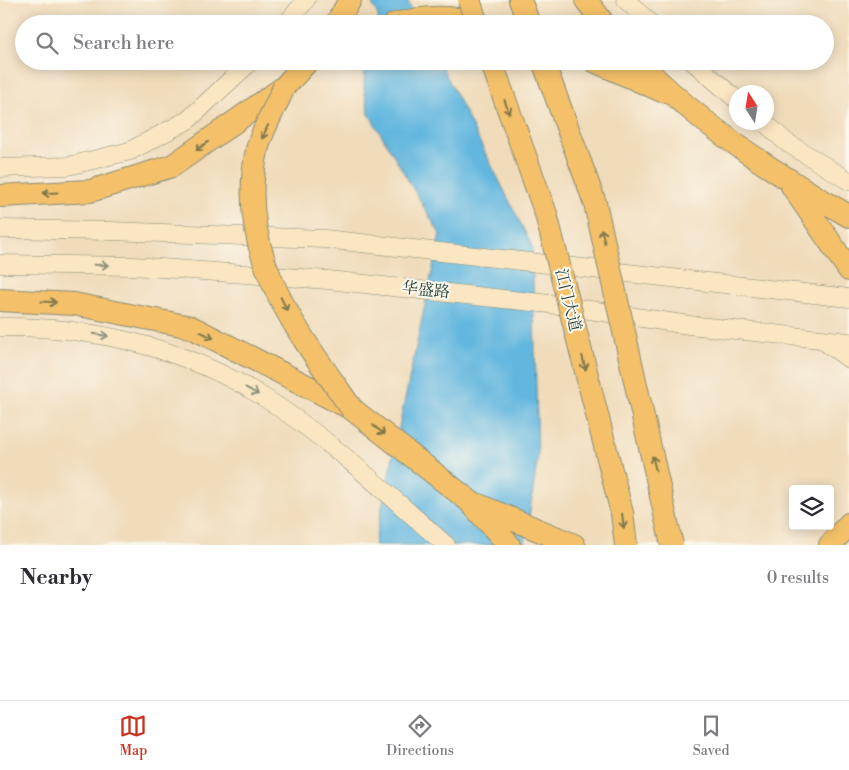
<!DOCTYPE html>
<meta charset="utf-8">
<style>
body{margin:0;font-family:"Libre Bodoni","Noto Serif SC",serif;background:#f2f2f3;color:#2b2b33}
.controls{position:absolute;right:15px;bottom:15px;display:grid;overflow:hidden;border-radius:5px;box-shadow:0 2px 12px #0003}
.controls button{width:45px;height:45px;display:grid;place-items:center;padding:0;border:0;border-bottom:1px solid #e1e1e2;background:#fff;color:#2b2b33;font:25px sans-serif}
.compass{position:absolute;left:729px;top:85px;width:45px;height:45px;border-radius:50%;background:#fff;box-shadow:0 2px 12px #0003;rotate:348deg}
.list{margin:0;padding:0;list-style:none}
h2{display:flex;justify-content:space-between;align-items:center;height:65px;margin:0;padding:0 20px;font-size:21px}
h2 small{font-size:16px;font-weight:400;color:#7c7c81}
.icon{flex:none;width:28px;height:28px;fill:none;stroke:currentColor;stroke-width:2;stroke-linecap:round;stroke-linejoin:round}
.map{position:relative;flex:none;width:849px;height:545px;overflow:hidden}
.search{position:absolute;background:#fff;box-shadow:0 2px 12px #0003;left:15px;right:15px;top:15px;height:55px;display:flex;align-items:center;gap:12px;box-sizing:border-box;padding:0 18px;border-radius:28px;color:#7c7c81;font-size:19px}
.sheet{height:155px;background:#fff}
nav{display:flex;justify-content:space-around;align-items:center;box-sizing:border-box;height:70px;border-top:1px solid #e1e1e2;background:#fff;font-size:14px;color:#7c7c81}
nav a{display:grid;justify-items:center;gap:2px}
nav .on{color:#c8321e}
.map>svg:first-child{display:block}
</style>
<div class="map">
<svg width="849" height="545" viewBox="0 0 849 545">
<rect width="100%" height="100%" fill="#fbf7ec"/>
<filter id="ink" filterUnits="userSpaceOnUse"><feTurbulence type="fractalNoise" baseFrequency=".02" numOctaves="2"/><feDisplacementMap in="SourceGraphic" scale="10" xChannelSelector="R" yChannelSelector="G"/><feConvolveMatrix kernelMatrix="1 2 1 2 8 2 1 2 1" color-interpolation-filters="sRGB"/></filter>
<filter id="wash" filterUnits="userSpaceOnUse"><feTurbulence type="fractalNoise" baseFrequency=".0096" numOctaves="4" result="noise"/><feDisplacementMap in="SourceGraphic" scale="20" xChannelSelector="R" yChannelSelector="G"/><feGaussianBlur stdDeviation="1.12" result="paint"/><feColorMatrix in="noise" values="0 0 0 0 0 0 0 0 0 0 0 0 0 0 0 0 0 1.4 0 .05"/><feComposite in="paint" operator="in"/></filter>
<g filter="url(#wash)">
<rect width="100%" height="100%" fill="#f0dbba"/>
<path fill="#63b7df" stroke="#417a8a" d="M370 0H407L419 24H378V15Z
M365 61H439L532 246 538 456 525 545H374L440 234 369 114 364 88Z"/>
</g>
<g filter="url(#ink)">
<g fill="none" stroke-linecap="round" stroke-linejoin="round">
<g stroke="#888c77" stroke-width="19">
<path id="secondary" d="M626 0 651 24
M286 24 306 0
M692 61 736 99
M764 122 786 142 849 181
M0 168 68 166 130 151 188 120 251 61
M0 229 110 231 325 239 849 298
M0 264 133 266 328 280 550 304 689 325 849 342
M0 327C91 326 182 347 260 395 328 437 386 493 446 545
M821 339 849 359"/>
</g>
<g stroke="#888c77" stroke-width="24">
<path id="highway" d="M520 0 529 24
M586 0 604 24
M336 24 350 0
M395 24C422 17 452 15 479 24
M594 61 662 91
M638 61C699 124 774 173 849 216
M792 186 849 270
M0 196 90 191 172 166 284 87 308 61
M0 300 74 304 191 327 352 409 468 500 509 545
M476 504 574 545
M830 545 849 524"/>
</g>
<use href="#secondary" stroke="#fbe6c3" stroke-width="18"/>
<use href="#highway" stroke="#f4c16a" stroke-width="22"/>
<g stroke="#888c77" stroke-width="24" stroke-linecap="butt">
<path id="highway-bridge" d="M469 0 477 24
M491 61 546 214 622 513 626 545
M543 61 595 203 672 545
M284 87C276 107 262 129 257 150 235 254 296 329 352 409"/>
</g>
<use href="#highway-bridge" stroke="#f4c16a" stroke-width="22"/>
</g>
<defs><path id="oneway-shaft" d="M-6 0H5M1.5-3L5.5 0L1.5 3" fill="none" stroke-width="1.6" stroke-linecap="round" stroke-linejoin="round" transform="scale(1.25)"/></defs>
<g stroke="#7f784c">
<use href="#oneway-shaft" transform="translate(507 107) rotate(70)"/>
<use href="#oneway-shaft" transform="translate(265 132) rotate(114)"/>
<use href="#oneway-shaft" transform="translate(202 146) rotate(145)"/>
<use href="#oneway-shaft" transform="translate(50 193) rotate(177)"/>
<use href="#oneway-shaft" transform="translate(603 236) rotate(-103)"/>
<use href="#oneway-shaft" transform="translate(49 302) rotate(3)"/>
<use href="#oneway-shaft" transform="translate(284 304) rotate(64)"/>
<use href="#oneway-shaft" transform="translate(207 335) rotate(26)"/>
<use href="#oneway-shaft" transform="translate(584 363) rotate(76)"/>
<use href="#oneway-shaft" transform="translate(379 430) rotate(38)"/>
<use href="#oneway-shaft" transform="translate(654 463) rotate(-103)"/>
<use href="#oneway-shaft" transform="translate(623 521) rotate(83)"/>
</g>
<g stroke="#8d927c">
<use href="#oneway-shaft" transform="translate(101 265) rotate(1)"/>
<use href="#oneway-shaft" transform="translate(101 335) rotate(10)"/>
<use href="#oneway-shaft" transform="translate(252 391) rotate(29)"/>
</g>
</g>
<g text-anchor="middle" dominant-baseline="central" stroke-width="4" stroke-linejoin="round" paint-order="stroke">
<g font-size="16" fill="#1f3d34" stroke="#fbf7ec">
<text transform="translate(426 290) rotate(6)">华盛路</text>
<text transform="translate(568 300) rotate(76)">江门大道</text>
</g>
</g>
</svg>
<div class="controls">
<button><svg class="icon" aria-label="layers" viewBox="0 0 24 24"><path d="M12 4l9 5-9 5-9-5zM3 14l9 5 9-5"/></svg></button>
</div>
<svg class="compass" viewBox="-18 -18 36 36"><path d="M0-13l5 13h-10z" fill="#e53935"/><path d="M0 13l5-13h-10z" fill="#7c7c81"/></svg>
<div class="search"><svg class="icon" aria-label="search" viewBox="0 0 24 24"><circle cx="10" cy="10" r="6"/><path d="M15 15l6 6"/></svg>Search here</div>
</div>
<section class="sheet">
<h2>Nearby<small>0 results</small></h2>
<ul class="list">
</ul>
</section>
<nav>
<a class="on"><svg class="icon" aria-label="map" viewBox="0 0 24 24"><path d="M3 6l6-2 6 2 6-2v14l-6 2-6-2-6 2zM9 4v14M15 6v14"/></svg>Map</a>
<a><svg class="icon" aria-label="directions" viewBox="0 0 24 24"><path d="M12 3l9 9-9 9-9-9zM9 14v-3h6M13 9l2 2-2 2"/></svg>Directions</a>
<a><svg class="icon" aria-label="saved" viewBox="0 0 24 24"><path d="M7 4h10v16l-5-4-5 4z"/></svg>Saved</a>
</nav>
